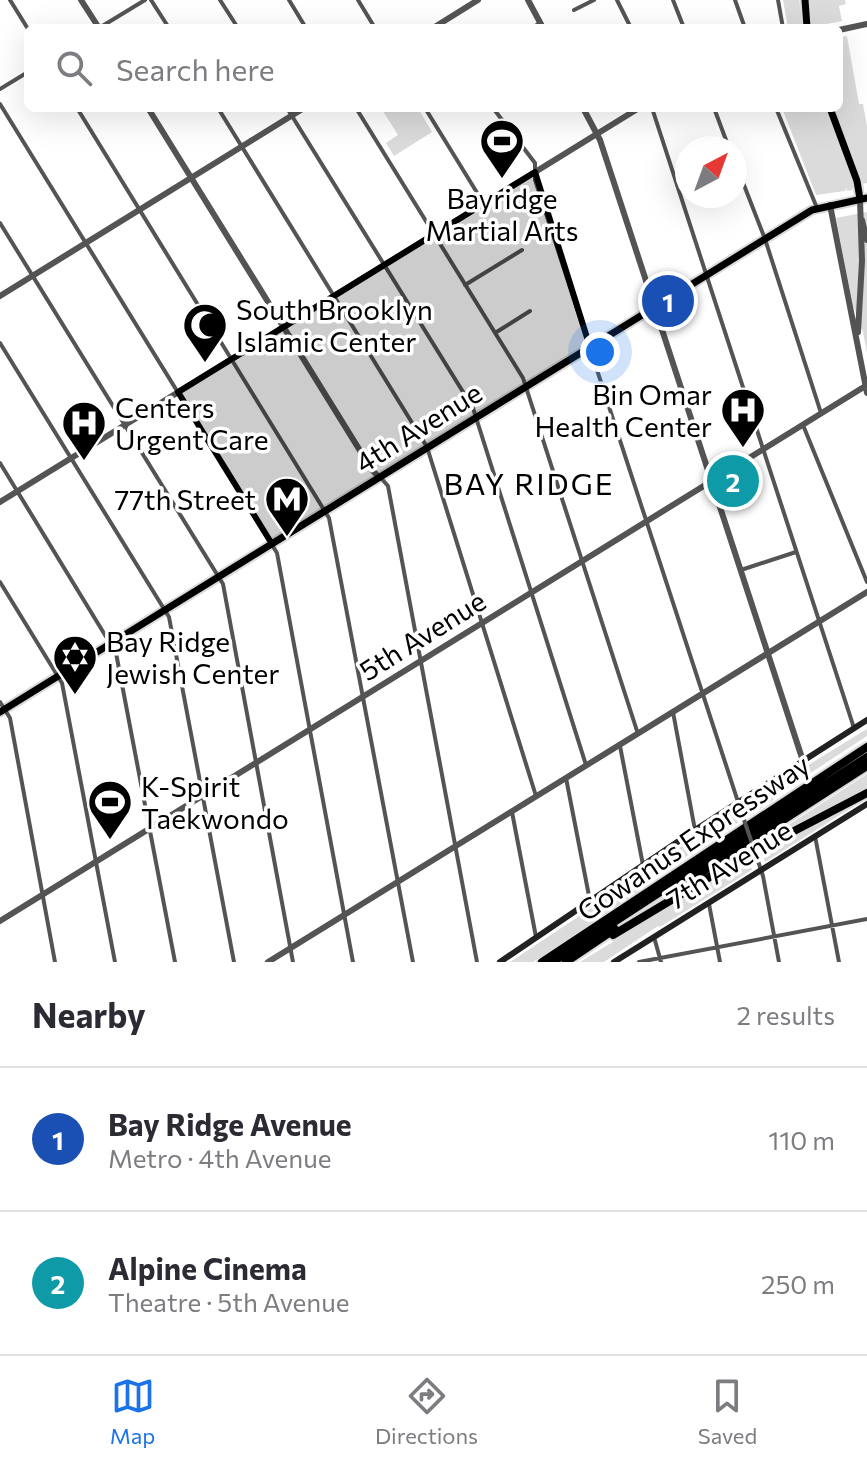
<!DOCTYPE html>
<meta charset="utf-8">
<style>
body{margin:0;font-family:Commissioner,sans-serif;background:#f7f7f7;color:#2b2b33}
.compass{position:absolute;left:675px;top:136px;width:72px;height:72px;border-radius:50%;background:#fff;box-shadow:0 8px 32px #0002;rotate:41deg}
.you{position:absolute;left:600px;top:352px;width:28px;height:28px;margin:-20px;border:6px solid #fff;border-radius:50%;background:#1a73e8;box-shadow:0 0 0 12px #1a73e833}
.badge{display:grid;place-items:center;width:52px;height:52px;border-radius:50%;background:#1a73e8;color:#fff;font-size:26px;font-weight:700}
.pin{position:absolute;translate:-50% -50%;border:4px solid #fff;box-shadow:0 2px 8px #0006}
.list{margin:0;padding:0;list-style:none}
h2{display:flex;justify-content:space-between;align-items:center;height:104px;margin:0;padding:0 32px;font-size:34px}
h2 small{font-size:26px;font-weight:400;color:#7c7c81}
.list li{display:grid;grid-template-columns:52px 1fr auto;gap:24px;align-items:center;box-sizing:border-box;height:144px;padding:0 32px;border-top:2px solid #e1e1e2}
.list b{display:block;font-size:30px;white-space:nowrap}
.list p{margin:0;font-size:26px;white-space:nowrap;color:#7c7c81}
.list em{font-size:26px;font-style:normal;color:#7c7c81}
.icon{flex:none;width:44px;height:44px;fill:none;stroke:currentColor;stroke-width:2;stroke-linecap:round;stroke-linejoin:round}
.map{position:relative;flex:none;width:867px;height:962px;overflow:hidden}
.search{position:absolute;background:#fff;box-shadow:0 8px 32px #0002;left:24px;right:24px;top:24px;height:88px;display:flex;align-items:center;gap:20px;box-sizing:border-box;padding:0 28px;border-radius:12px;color:#7c7c81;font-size:30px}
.sheet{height:392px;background:#fff}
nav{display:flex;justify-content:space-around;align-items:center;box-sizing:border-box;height:112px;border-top:2px solid #e1e1e2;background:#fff;font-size:22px;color:#7c7c81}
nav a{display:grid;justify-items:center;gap:4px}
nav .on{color:#1a73e8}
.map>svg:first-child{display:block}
</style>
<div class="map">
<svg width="867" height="962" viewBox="0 0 867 962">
<rect width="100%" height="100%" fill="#fff"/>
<path fill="#dbdbdb" d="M783 0H799L803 28H788Z
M809 0H845L846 4 839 6 842 21 811 27Z
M847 36 859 104H863L867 126V183L853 186 852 190 847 191 846 188 845 191 816 195 782 108H839V37Z
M381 108H418L432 132 394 156 386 143 398 135Z
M867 212V353L863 332 853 305 836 218Z
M867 729V736L777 795 772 801 750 816 746 803Z
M867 774V791L759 846V844Z
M867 798 765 862 762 853Z
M734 811 738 823 664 871 617 907 533 962H510L626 885 628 887 661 860Z
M750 860 752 870 660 927 658 926 604 962H580L619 938 625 930 739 864Z"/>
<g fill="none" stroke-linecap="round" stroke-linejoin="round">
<g stroke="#dbdbdb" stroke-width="11">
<path id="primary" d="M805 0 807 27
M830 108 857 181 860 199
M0 712 812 210 867 198"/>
</g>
<g stroke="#dbdbdb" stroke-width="12">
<path id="motorway" d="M690 880 867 766
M613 935 733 863 867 793
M542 962 867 747
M553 962 867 757
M566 962 615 929"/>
</g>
<path stroke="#545454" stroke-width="4" d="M10 0 28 29
M151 0 169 28
M220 0 238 28
M289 0 306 28
M358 0 375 28
M617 0 631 28
M673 0 684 28
M735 0 745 28
M778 0 783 28
M574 10 594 0
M99 28 145 0
M532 28 540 23
M0 89 28 72
M0 104 277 553 353 962
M77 108 329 518 413 962
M218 108 427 447 536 796
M287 108 473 408 586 765
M356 108 523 378 638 734
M425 108 484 204
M493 108 535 163V180L741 811
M652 108 854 728
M714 108 729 148
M776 108 817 208
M735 162 765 239 821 413
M0 223 223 584 293 962
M465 285 522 250
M495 333 530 311
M0 343 169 617 234 962
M803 425 867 582
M0 463 116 653 175 962
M381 478 388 486 477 962
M741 570 796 552
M0 582 62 683 115 962
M0 702 10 718 55 962
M673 712 695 830
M620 746 643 865
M566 778 590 901
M512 812 536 937
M815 836 839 962
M758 861 763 876 779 962
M709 904 720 962
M654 937 661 962
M639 962 867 919"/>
<path stroke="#545454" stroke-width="6" d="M81 0 99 28
M528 0 543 28
M433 28 478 0
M839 30 867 24
M148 108 372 470 379 477
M583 108 600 140 803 761
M830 205 867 393
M862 220 867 240
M0 296 304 108
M858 332 862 261 860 199
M0 502 639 108
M0 921 867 385
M268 962 867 592"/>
<path stroke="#212121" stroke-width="6" d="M500 962 695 830 867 720
M614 962 867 804"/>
<use href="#primary" stroke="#000" stroke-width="7"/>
<use href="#motorway" stroke="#000" stroke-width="8"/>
<path stroke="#545454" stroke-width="4" d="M741 811 758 861"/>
</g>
<path fill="#000" fill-opacity="0.2" stroke="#000" stroke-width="6" stroke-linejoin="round" d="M535 172 590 347 272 544 178 392Z"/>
<defs>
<g id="stadium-pin" transform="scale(2.3)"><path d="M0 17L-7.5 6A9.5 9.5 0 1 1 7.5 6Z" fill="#000" stroke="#fff"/><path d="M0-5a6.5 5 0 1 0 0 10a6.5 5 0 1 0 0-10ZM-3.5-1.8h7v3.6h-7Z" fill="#fff"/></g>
<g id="mosque-pin" transform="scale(2.3)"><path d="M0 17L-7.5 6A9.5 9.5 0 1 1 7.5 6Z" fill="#000" stroke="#fff"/><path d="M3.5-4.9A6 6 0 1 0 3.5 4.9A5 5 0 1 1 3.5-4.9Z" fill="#fff"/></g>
<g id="hospital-pin" transform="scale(2.3)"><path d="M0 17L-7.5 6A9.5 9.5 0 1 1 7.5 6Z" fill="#000" stroke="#fff"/><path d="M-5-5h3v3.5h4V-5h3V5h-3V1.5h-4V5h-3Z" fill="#fff"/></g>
<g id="metro-pin" transform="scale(2.3)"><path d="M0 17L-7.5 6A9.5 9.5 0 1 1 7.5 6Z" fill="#000" stroke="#fff"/><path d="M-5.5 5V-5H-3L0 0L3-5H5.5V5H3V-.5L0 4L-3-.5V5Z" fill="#fff"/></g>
<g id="synagogue-pin" transform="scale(2.3)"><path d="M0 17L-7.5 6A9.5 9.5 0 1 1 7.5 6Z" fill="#000" stroke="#fff"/><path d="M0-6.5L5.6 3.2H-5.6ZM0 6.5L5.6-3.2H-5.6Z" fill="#fff"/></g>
</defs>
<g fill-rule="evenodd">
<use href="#stadium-pin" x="502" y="141"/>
<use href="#mosque-pin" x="205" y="325"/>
<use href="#hospital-pin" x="743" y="410"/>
<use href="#hospital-pin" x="84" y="423"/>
<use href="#metro-pin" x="287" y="499"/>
<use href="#synagogue-pin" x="75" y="657"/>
<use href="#stadium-pin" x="110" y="802"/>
</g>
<g text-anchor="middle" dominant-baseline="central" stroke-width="7" stroke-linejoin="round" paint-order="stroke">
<g font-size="28" fill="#000" stroke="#fff" text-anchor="start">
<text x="502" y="198" text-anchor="middle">Bayridge<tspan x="502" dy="32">Martial Arts</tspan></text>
<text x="236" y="309">South Brooklyn<tspan x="236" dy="32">Islamic Center</tspan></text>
<text x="712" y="394" text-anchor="end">Bin Omar<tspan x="712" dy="32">Health Center</tspan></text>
<text x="115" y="407">Centers<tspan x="115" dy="32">Urgent Care</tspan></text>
<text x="256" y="499" text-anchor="end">77th Street</text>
<text x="106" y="641">Bay Ridge<tspan x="106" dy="32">Jewish Center</tspan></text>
<text x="141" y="786">K-Spirit<tspan x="141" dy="32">Taekwondo</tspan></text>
</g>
<g font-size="28" fill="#000" stroke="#fff">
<text transform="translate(418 427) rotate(-32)">4th Avenue</text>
<text transform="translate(422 635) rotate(-32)">5th Avenue</text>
<text transform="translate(693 837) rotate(-34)">Gowanus Expressway</text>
<text transform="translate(729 864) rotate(-32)">7th Avenue</text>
</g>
<g font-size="30" letter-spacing="2" fill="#000" stroke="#fff">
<text x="529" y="482">BAY RIDGE</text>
</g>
</g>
</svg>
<svg class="compass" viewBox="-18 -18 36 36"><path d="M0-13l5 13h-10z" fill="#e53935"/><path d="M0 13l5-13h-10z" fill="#7c7c81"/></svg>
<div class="you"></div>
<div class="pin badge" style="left:668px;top:301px;background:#1a4fb4">1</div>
<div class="pin badge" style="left:733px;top:481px;background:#0f9aa8">2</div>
<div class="search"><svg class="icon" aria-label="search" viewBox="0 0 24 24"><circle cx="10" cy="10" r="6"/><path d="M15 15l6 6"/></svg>Search here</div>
</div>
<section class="sheet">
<h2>Nearby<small>2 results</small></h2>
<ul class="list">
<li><span class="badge" style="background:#1a4fb4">1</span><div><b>Bay Ridge Avenue</b><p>Metro · 4th Avenue</p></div><em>110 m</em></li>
<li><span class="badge" style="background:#0f9aa8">2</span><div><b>Alpine Cinema</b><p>Theatre · 5th Avenue</p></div><em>250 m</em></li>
</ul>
</section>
<nav>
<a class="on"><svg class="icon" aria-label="map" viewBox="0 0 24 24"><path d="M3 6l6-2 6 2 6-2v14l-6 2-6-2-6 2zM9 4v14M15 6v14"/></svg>Map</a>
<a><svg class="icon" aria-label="directions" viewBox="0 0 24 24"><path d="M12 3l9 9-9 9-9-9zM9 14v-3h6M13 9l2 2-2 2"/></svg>Directions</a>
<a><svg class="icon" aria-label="saved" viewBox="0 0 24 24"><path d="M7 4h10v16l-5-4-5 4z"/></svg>Saved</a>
</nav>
